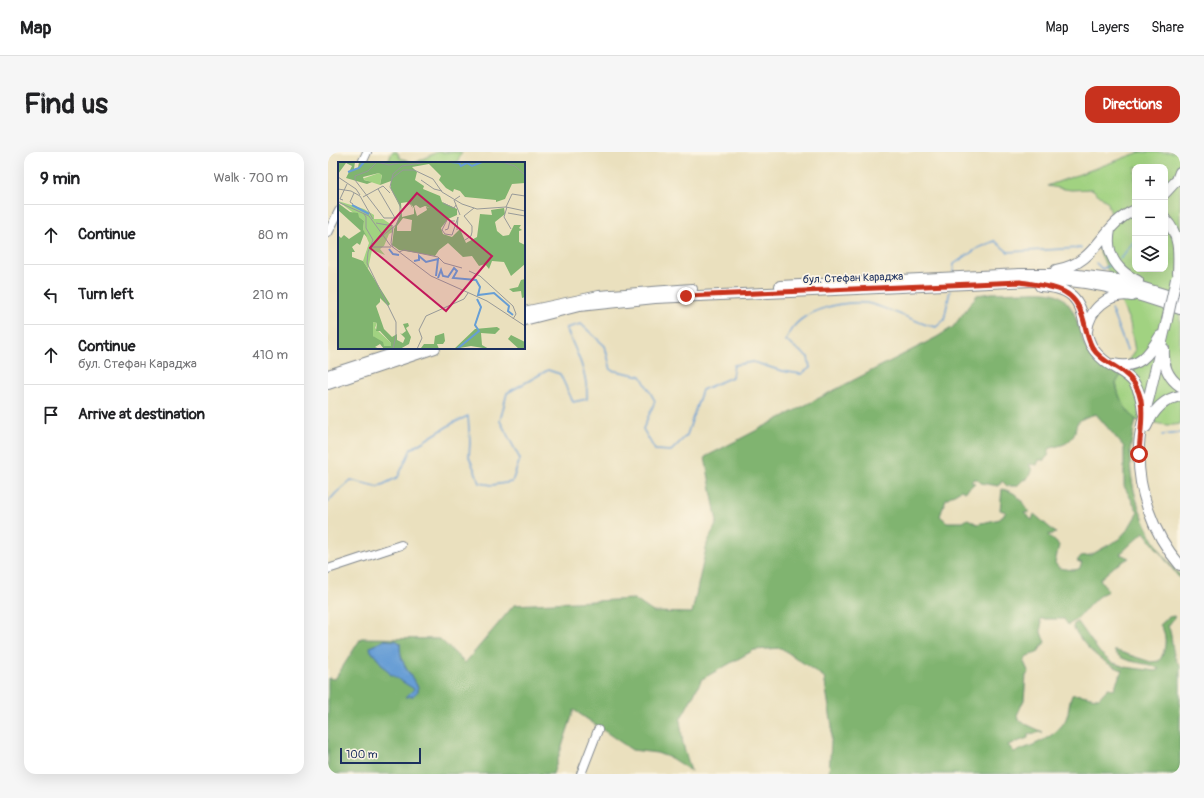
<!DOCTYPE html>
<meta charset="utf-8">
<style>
body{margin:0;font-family:Pangolin,sans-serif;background:#f6f6f6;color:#202124}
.controls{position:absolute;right:12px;top:12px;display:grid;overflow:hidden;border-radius:8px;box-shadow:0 4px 16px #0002}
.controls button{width:36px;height:36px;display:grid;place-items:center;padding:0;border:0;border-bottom:1px solid #e0e0e0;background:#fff;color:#202124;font:20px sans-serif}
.scale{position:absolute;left:12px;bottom:10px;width:81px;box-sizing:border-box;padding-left:4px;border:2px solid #1b2f5e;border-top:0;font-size:11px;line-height:14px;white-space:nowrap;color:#1b2f5e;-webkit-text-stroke:3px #fcf5e5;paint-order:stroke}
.stop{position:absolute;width:12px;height:12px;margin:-9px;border:3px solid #c8321e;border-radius:50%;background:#fff}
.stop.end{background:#c8321e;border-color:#fff;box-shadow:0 1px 4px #0008}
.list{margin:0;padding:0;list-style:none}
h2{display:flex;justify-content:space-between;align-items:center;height:52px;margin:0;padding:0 16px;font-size:17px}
h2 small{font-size:13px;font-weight:400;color:#757577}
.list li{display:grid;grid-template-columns:26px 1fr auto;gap:12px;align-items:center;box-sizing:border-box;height:60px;padding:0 16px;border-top:1px solid #e0e0e0}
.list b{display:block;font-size:15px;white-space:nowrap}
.list p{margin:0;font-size:13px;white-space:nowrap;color:#757577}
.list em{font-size:13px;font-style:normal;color:#757577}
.icon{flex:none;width:22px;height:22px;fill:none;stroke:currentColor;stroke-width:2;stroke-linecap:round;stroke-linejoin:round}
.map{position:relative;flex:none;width:852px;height:622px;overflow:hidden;border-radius:12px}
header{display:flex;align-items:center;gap:24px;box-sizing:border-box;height:56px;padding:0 20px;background:#fff;border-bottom:1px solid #e0e0e0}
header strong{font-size:19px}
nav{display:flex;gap:22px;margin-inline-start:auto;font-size:14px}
.intro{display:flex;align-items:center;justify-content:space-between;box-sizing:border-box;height:96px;padding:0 24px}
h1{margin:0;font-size:28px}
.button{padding:10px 18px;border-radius:12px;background:#c8321e;color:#fff;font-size:14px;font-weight:700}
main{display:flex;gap:24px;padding:0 24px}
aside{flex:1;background:#fff;border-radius:12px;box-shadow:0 4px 16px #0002}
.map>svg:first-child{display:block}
</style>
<header>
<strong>Map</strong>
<nav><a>Map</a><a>Layers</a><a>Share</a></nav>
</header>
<div class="intro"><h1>Find us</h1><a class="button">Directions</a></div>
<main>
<aside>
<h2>9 min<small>Walk · 700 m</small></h2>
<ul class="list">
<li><svg class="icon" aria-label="ahead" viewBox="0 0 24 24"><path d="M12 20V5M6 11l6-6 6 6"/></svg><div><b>Continue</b></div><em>80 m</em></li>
<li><svg class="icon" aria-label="left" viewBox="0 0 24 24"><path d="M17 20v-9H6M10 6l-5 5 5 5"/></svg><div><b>Turn left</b></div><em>210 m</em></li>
<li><svg class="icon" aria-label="ahead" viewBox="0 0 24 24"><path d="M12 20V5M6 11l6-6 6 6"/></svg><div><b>Continue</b><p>бул. Стефан Караджа</p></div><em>410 m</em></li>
<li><svg class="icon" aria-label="arrive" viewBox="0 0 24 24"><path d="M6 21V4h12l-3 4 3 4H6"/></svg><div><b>Arrive at destination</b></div></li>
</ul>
</aside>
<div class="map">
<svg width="852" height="622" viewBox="0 0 852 622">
<rect width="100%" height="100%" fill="#fcf5e5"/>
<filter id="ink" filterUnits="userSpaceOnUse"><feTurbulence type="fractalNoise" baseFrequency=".025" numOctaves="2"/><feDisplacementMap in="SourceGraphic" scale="8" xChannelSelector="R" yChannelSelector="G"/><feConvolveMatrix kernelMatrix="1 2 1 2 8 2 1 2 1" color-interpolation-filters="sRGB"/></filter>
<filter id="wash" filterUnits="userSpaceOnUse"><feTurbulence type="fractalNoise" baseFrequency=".012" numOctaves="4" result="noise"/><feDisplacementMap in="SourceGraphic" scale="16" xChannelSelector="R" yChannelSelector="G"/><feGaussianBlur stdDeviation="0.9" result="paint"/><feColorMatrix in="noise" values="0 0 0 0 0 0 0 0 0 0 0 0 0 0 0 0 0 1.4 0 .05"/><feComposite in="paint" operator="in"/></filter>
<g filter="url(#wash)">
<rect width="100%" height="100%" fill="#eae0be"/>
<path fill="#a1d281" stroke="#5e8070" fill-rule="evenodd" d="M64 0H69L72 6 87 11 109 0H134L129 11H60Z
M812 0H852V272C843 274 836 273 827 271 822 270 814 270 809 268 796 263 790 243 788 231L807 199 802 171 767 88 783 62 780 51 764 37 743 38 719 34ZM807 15H837V117H807Z"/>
<path fill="#80b46f" stroke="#4e7266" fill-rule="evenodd" d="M697 140C708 140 724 138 733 145 755 161 748 192 768 210 775 216 784 219 793 223L788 231C790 246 797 257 808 268 805 281 802 294 802 307 803 349 823 394 852 423V427L816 380 792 402 801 406 787 414 772 427 780 439C762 446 757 464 740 473L736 467H713L712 470 714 471C711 477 714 484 717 490L709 501 699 504 696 510 701 521 698 523 696 548 689 563 691 569 715 580 700 582V586L680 593 686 600C704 594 729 585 738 567 741 560 741 550 744 543 754 541 761 546 771 546L780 536 786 537 794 518C771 509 757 496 745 475L746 472 750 470 772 501 783 510 797 515 827 519 831 517C816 508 796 513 786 499H789L823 510 831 509C838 500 840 482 832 473L841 465 846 464 847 465 840 474C846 485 842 505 852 513V622H501L504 574 496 525 453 496 426 498 374 527 352 568 355 592 363 619 343 606 329 601 304 598 246 558 225 622H0V526L7 527 33 486 112 487 137 511 186 453 306 447 325 460 364 461 379 392 389 370 377 305 609 185 625 175 649 143 663 141ZM768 262 796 295V334L810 360 800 377 791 387 763 403 753 404 749 409 754 411 751 417 745 418 731 416 727 411 731 393 720 383 728 381 706 362 704 368 696 361 701 360C692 347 691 341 674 337L672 358 678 360 672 367 649 372 640 367 635 370H619L612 364 618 347 633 338 637 340 647 331 643 330 646 327H649L653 331 671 334 674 329 679 334H689L695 328 699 327 704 318 701 312 709 313 711 308H716L720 304 721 297C727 294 738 293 741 289 755 277 737 270 768 262ZM57 488 69 489 72 491C71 510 81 520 90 535V539L85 544 78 545 87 537 62 522 43 499 42 495Z"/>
<path fill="#679ed5" stroke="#41669a" d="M57 488 69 489 72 491C71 510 81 521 90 535V539L85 544 78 545 86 537 62 522 43 499 42 495Z"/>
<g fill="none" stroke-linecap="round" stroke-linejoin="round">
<path stroke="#679ed5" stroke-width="1.5" d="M792 107 807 88
M768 111 774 117 782 113
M625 121 626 112 650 96 667 89 680 100 753 96
M776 139 777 143
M783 157 799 198
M834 283 852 281
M0 350 8 341 23 328 50 335 70 325 83 297 125 271 140 264 142 290 141 305 152 331 164 333 184 330 192 307 172 269 179 241 220 218 232 222 245 250 259 247C260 221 248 199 238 176L253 172 277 194 283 218 313 224 327 249 315 277 327 298 343 299 359 283 374 238 404 225 406 213 425 210 454 219 473 222 482 216 480 205 458 189C466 159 511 149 538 151 552 153 585 168 599 173L608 175 616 168 622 139"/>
</g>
</g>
<g filter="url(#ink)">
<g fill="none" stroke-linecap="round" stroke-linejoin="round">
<g stroke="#82888e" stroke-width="10">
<path id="minor" d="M34 11 39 0
M0 81 11 59
M0 417 73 393
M253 622 270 578"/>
</g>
<g stroke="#82888e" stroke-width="12">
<path id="major" d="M837 41 849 28 852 20
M837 67C852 83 851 100 850 121
M782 78C777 102 789 119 810 129
M728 118C771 111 772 73 807 58
M452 134 692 122H742L790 128 852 147
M712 134C723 135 735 136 744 144 759 158 754 182 766 198 786 225 811 214 815 260
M196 160 271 144 364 137
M196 168 251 154 327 146 726 128C771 130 810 142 852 157
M839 168C833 194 827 219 821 245 817 260 812 276 811 293 808 335 824 381 852 413
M759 179C761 157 781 140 804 144
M836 197C835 213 839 225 852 234
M786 212C810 218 821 203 832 184
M0 223 83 196
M0 232 107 196
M818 275C825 259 835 247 852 244"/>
</g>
<use href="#minor" stroke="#fff" stroke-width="8"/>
<use href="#major" stroke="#fff" stroke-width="10"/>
<g stroke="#82888e" stroke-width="12" stroke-linecap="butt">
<path id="major-bridge" d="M839 168 848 127"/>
</g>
<use href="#major-bridge" stroke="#fff" stroke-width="10"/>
</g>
</g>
<g fill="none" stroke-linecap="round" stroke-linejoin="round" filter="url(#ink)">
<path stroke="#c8321e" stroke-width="5" d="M358 144 692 130C721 135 746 133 755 166 758 176 759 186 764 195 771 207 784 212 795 220 823 240 812 273 811 302"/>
</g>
<g text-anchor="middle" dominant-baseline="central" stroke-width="3.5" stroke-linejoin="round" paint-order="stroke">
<g font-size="11" fill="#1b2f5e" stroke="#fcf5e5">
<text transform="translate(525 126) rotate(-2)">бул. Стефан Караджа</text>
</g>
</g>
<g transform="translate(10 10)">
<rect width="187" height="187" fill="#eae0be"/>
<path d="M41 11 44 12 42 23 24 17ZM0 39 26 47 36 53V57H45L54 63 55 70 51 72 46 84 42 87 47 93 34 88 30 107 25 99 31 81 25 67 26 59ZM35 160 39 161 37 166 53 181V185L46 184 35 174Z" fill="#a1d281"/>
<path d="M1 0H19H17L16 7 20 6 21 0H187V21L174 22 167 37 158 40V38L127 35 122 29 116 27 115 30 108 26 101 18 103 14 91 2 74 5 79 10 77 18 86 24 85 27 102 34 104 40 119 47V53L110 57 103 66 105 72 114 75 122 67 128 81 139 75 142 52 154 53 153 48 166 46 167 52 157 60 159 69 165 74 171 73 176 63H183L181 66 184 68 181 69V80L187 83V102L173 114 166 100 154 99 151 107 147 102 141 104 134 94 125 95 110 81 101 88 97 94 61 88 54 83 56 67 64 49 53 27V19L42 23 44 13 41 11 25 15 26 18 34 20 29 22 8 16 14 4 8 1 0 12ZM70 40 67 45 72 42 75 47 73 42 76 46V52L64 55 63 41ZM78 43 82 46 87 44 92 46 88 45 89 48 79 54 76 44ZM65 56 74 58 73 69H59V64ZM0 41 12 50 20 51 21 55 26 59 25 67 29 75 26 72 22 83 19 81 14 85 17 90H14V95L25 99 52 142 50 144 42 136V140L38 144 46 167 54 175 59 172V178L65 181 67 176 62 171 64 172 68 169 65 162 70 161 71 164 68 166 73 175 71 182 62 187H46L42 182 37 185 42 187H0V73L3 76 6 73 11 77 23 69 0 48ZM35 160 39 161 38 169H42L53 181V184H46L45 180 35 174ZM187 117V135L184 136 183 129 175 130 171 127 180 125 183 118ZM159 165 162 167 157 172 143 171 144 183 151 187 133 184 116 187 137 167ZM106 171 107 179 105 182H99L101 187 83 186 86 182H96L97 174ZM173 173 187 180V187H181L170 177Z" fill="#80b46f" fill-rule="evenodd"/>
<path fill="none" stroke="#679ed5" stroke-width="2" d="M113 0 121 1 123 4 129 1 134 4 144 0M10 10 21 6 26 0M14 43 31 52M51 87 55 92 61 93M76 99 81 98V94L88 100 100 97 98 114M100 116 103 108 105 114 110 115 116 106 119 109 115 116 138 118 142 125 140 133 156 131 171 144 170 149 175 153M119 187 141 169 137 163 143 145 139 137"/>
<path fill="none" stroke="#979998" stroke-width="1" d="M39 0 30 9 17 14V18L46 56H57L40 27M39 0 51 3 65 0M164 0 177 4 187 13M0 15 18 27 22 33M53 17 65 8H76L95 17 104 30 124 42 139 47 168 45 187 49M83 18 96 27 104 29M0 27 13 29 22 34 35 57M25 35 45 24 52 31M5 38 2 37 9 22M0 40 31 54 52 83 93 114 149 139 187 164M105 41 116 46 118 43M15 42 12 40 16 31M168 45 174 32 187 34M169 45 166 55 173 67M170 51 187 54M26 52 28 55V66L35 78 30 90 29 101 58 160V173L55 187M122 53 116 38 122 34M126 54 134 64V70L133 74 127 78M126 54 136 46M109 58 104 68 107 72 114 73 120 55M38 61 55 64M107 68 110 67 112 59H117M119 68 120 55M34 82 58 63 62 54V43L52 25 55 12 64 4 89 0M33 85H53M55 85 53 81 55 65M61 90 66 88 100 95 106 101 124 106M131 109 142 114 175 144 178 152 175 157M79 187 84 176 81 168 88 154 126 137 130 131"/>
<path fill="#c2185b" fill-opacity="0.15" stroke="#c2185b" stroke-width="2" d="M79 31 154 94 108 149 32 86Z"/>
<rect width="187" height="187" fill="none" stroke="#1b2f5e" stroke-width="2"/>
</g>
</svg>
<div class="controls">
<button>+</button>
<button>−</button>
<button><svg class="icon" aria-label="layers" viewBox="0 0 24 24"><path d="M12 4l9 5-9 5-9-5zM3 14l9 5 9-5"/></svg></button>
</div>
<div class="scale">100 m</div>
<div class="stop" style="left:811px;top:302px"></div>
<div class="stop end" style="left:358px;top:144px"></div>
</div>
</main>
